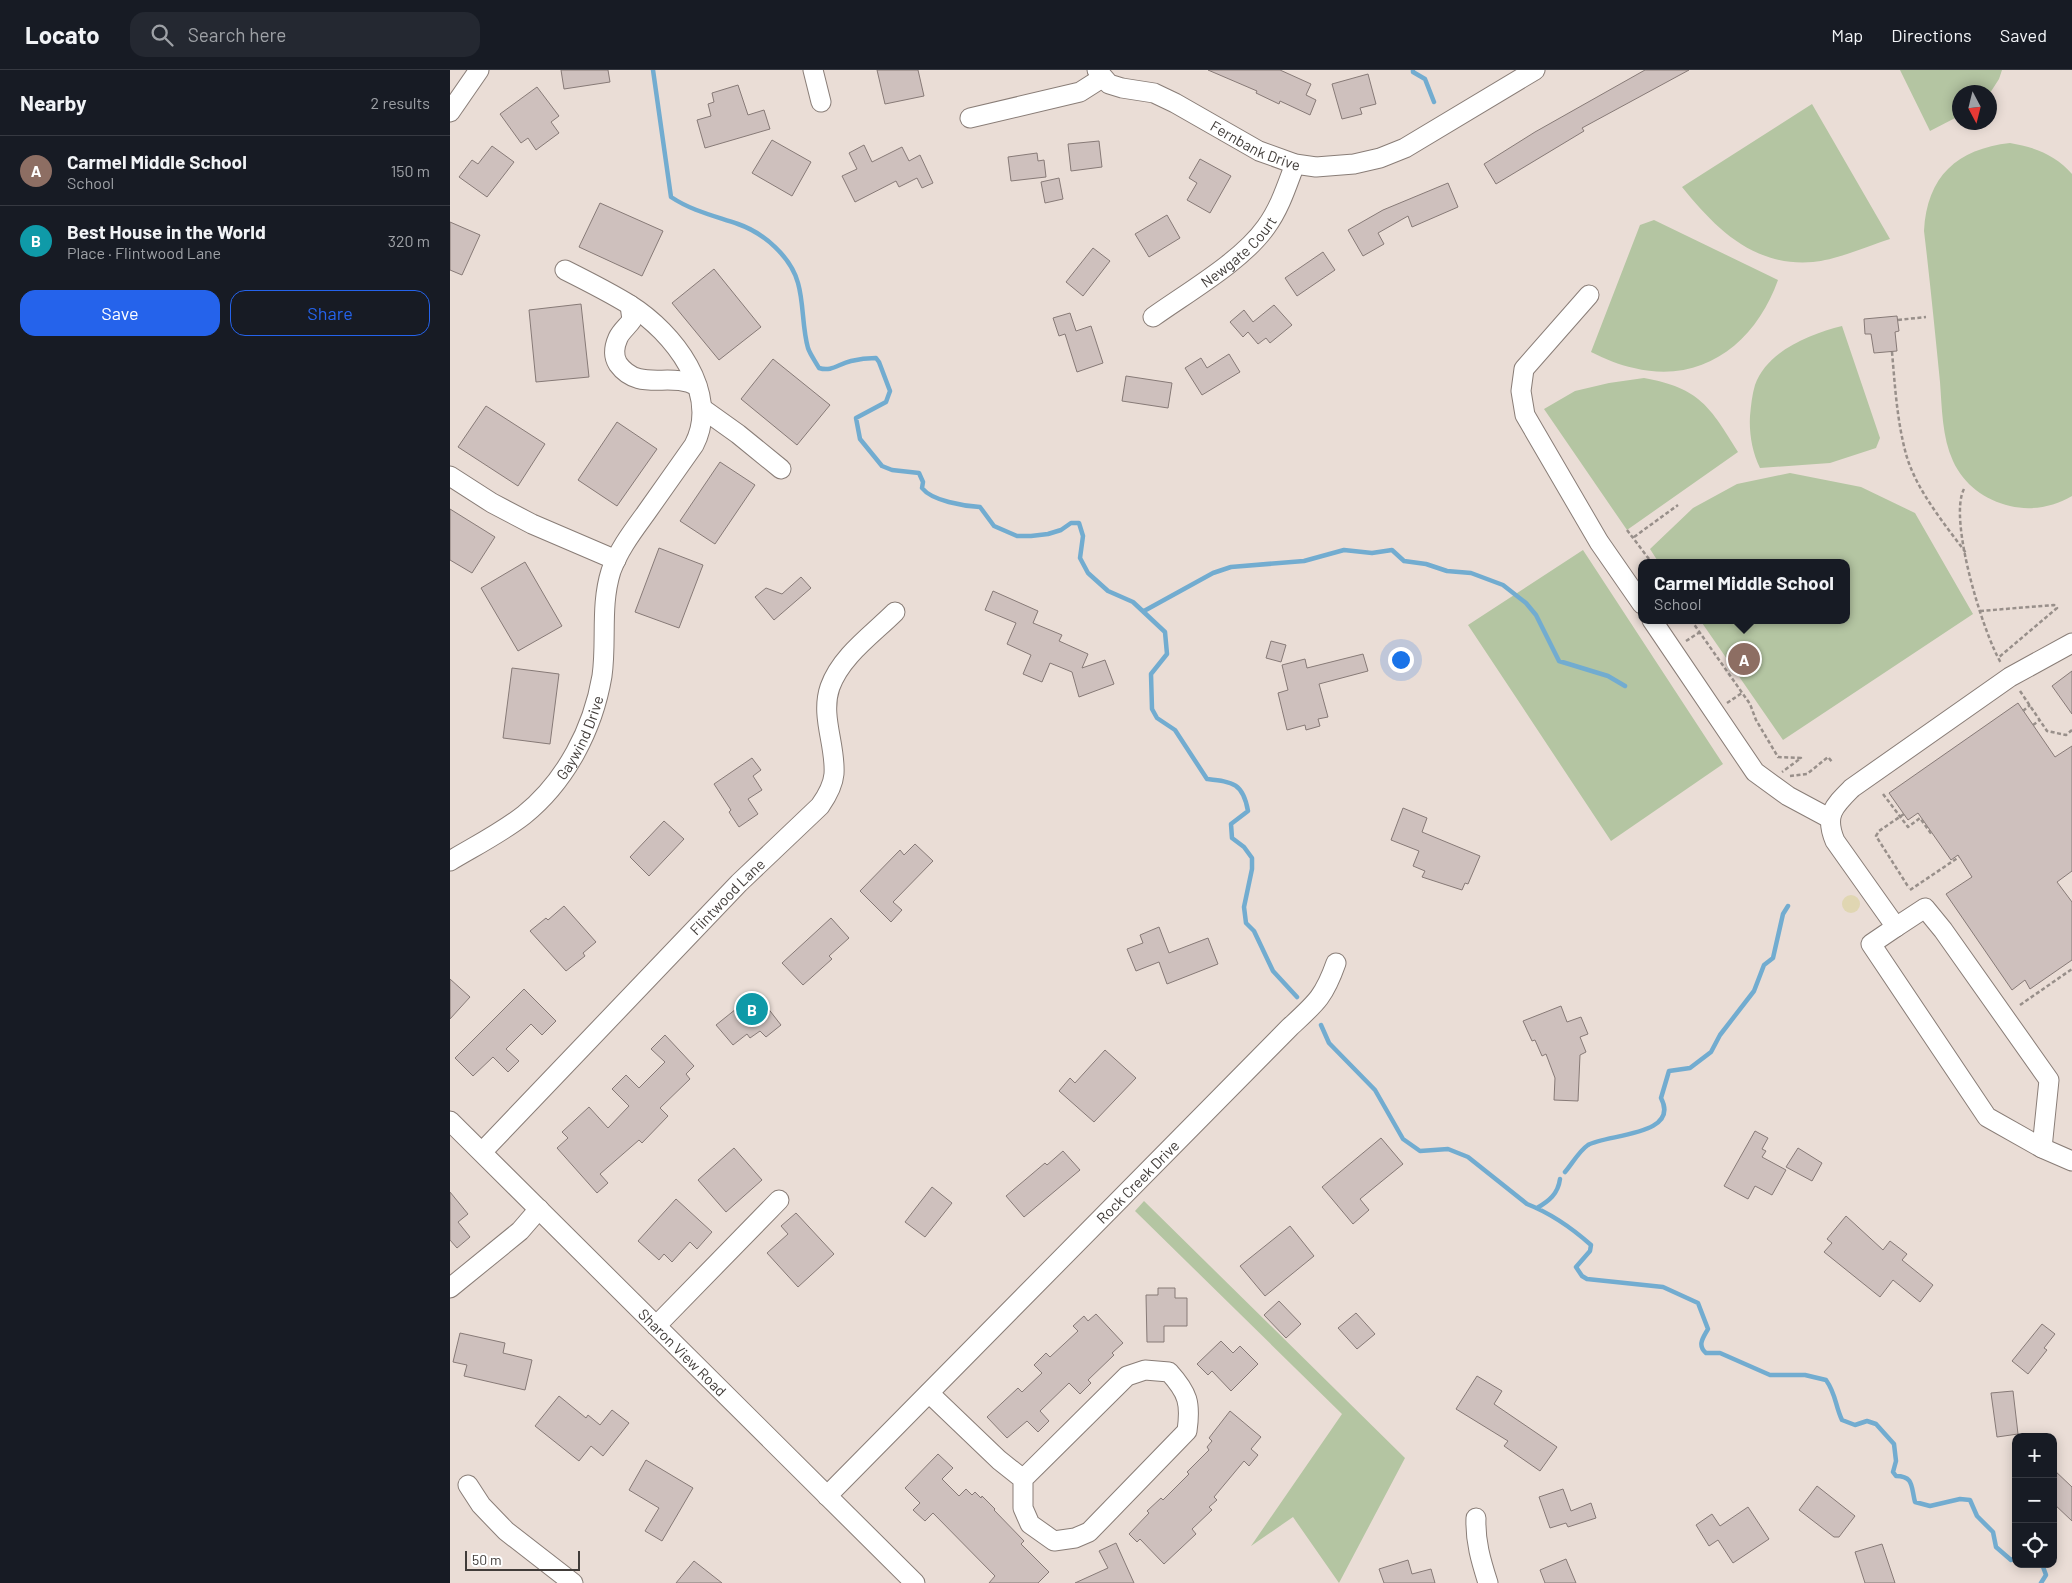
<!DOCTYPE html>
<meta charset="utf-8">
<style>
body{margin:0;font-family:Barlow,sans-serif;background:#242831;color:#f1f3f6}
.controls{position:absolute;right:15px;bottom:15px;display:grid;overflow:hidden;border-radius:10px;box-shadow:0 2px 12px #0003}
.controls button{width:45px;height:45px;display:grid;place-items:center;padding:0;border:0;border-bottom:1px solid #363941;background:#171b24;color:#f1f3f6;font:25px sans-serif}
.compass{position:absolute;left:1502px;top:15px;width:45px;height:45px;border-radius:50%;background:#171b24;box-shadow:0 2px 12px #0003;rotate:173deg}
.scale{position:absolute;left:15px;bottom:12px;width:115px;box-sizing:border-box;padding-left:5px;border:2px solid #413c39;border-top:0;font-size:14px;line-height:18px;white-space:nowrap;color:#413c39;-webkit-text-stroke:4px #fff;paint-order:stroke}
.you{position:absolute;left:950px;top:589px;width:18px;height:18px;margin:-12px;border:4px solid #fff;border-radius:50%;background:#1a73e8;box-shadow:0 0 0 8px #1a73e833}
.badge{display:grid;place-items:center;width:32px;height:32px;border-radius:50%;background:#2563eb;color:#fff;font-size:16px;font-weight:700}
.pin{position:absolute;translate:-50% -50%;border:2px solid #fff;box-shadow:0 1px 5px #0006}
.popup{position:absolute;left:1188px;top:489px;width:212px;height:65px;box-sizing:border-box;display:grid;place-content:center;border-radius:10px;background:#171b24;filter:drop-shadow(0 1px 4px #0005);font-size:16px;white-space:nowrap;color:#9ea1a6}
.popup b{font-size:19px;color:#f1f3f6}
.popup::after{content:'';position:absolute;left:50%;top:100%;margin-left:-10px;border:10px solid transparent;border-top-color:#171b24}
.list{margin:0;padding:0;list-style:none}
h2{display:flex;justify-content:space-between;align-items:center;height:65px;margin:0;padding:0 20px;font-size:21px}
h2 small{font-size:16px;font-weight:400;color:#9ea1a6}
.list li{display:grid;grid-template-columns:32px 1fr auto;gap:15px;align-items:center;box-sizing:border-box;height:70px;padding:0 20px;border-top:1px solid #363941}
.list b{display:block;font-size:19px;white-space:nowrap}
.list p{margin:0;font-size:16px;white-space:nowrap;color:#9ea1a6}
.list em{font-size:16px;font-style:normal;color:#9ea1a6}
.actions{display:flex;gap:10px;padding:15px 20px}
.actions a{flex:1;padding:11px 0;border:1px solid #2563eb;border-radius:15px;text-align:center;font-size:18px;color:#2563eb}
.actions .main{background:#2563eb;color:#fff}
.icon{flex:none;width:28px;height:28px;fill:none;stroke:currentColor;stroke-width:2;stroke-linecap:round;stroke-linejoin:round}
.map{position:relative;flex:none;width:1622px;height:1513px;overflow:hidden}
header{display:flex;align-items:center;gap:30px;box-sizing:border-box;height:70px;padding:0 25px;background:#171b24;border-bottom:1px solid #363941}
header strong{font-size:24px}
nav{display:flex;gap:28px;margin-inline-start:auto;font-size:18px}
.search{width:350px;height:45px;background:#242831;display:flex;align-items:center;gap:12px;box-sizing:border-box;padding:0 18px;border-radius:15px;color:#9ea1a6;font-size:19px}
main{display:flex}
aside{flex:1;background:#171b24}
.map>svg:first-child{display:block}
</style>
<header>
<strong>Locato</strong>
<div class="search"><svg class="icon" aria-label="search" viewBox="0 0 24 24"><circle cx="10" cy="10" r="6"/><path d="M15 15l6 6"/></svg>Search here</div>
<nav><a>Map</a><a>Directions</a><a>Saved</a></nav>
</header>
<main>
<aside>
<h2>Nearby<small>2 results</small></h2>
<ul class="list">
<li><span class="badge" style="background:#8d6e63">A</span><div><b>Carmel Middle School</b><p>School</p></div><em>150 m</em></li>
<li><span class="badge" style="background:#0f9aa8">B</span><div><b>Best House in the World</b><p>Place · Flintwood Lane</p></div><em>320 m</em></li>
</ul>
<div class="actions"><a class="main">Save</a><a>Share</a></div>
</aside>
<div class="map">
<svg width="1622" height="1513" viewBox="0 0 1622 1513">
<rect width="100%" height="100%" fill="#eaddd6"/>
<path fill="#b4c5a2" d="M1450 0H1552L1549 9 1540 23 1510 22 1509 46 1480 61Z
M1362 34 1440 169C1418 176 1386 190 1363 192 1304 197 1266 159 1232 117Z
M1560 73C1584 77 1606 85 1622 104V426C1604 437 1581 441 1560 436 1535 430 1514 415 1503 391 1492 367 1492 338 1490 312 1485 262 1480 211 1474 161 1477 106 1507 79 1560 73Z
M1204 150 1328 210C1306 272 1253 315 1184 298 1169 295 1155 289 1141 282L1190 155Z
M1392 256 1430 368 1426 378 1380 393 1310 398C1302 382 1299 363 1300 346 1301 335 1302 325 1305 315 1317 281 1360 264 1392 256Z
M1194 308C1250 318 1260 337 1288 382L1177 460 1094 339 1125 321 1159 313Z
M1340 403 1411 417 1465 443 1523 544 1333 670 1250 550H1396V493H1209L1200 479 1243 438 1287 414Z
M1133 480 1273 694 1161 771 1018 555Z
M694 1131 955 1388 889 1513 843 1447 801 1476 892 1344 685 1141Z"/>
<path fill="#e0d6b2" d="M1392 834a9 9 0 1 1 18 0a9 9 0 1 1-18 0Z"/>
<g fill="none" stroke-linecap="round" stroke-linejoin="round">
<path stroke="#72acd0" stroke-width="4.5" d="M203 0 221 127C242 141 265 146 288 154 314 163 341 187 348 213 354 234 352 257 358 278 360 284 365 291 369 298 382 302 388 294 401 291 409 289 418 288 426 288L429 292 440 321 436 332 406 348 410 369 432 396 442 400 469 403 473 412 472 418C482 431 514 436 530 437L544 456 567 466H581L598 464 611 460 621 453H629L633 466 630 488 638 503 658 521 683 532 715 562 717 584 701 604 702 639 707 648 725 660 757 709C783 712 793 713 798 741L781 754 782 768 794 777 802 788V799L794 837 796 853 804 861 823 901 847 927
M963 0V2L975 9 984 32
M694 541 763 503 781 497 854 491 894 480 922 483 942 480 954 491 976 494 997 501 1021 503 1053 515 1076 533 1086 545 1109 591 1158 606 1175 616
M871 955 879 973 925 1020 953 1069 970 1081 998 1079 1018 1087 1077 1134C1100 1143 1123 1159 1141 1175L1140 1181 1126 1197 1132 1206 1137 1209 1213 1217 1248 1233 1258 1259C1253 1268 1247 1275 1256 1283H1270L1320 1305H1355L1376 1310C1386 1324 1385 1335 1392 1350L1405 1355 1417 1351 1426 1354 1444 1374 1446 1391 1443 1402 1446 1406C1464 1406 1461 1417 1465 1432L1480 1436 1510 1429 1520 1430 1527 1446 1543 1462 1546 1477 1561 1490 1566 1488
M1115 1102C1122 1094 1129 1081 1138 1075 1156 1064 1231 1066 1211 1028L1219 1001 1240 998 1261 982 1270 965 1304 921 1314 895 1323 888 1333 844 1338 836
M1087 1138C1099 1131 1108 1124 1110 1109
M1591 1513 1596 1505 1592 1494"/>
</g>
<path fill="#cec0bd" stroke="#877a77" d="M111 0H158L160 12 114 19Z
M427 0H468L474 26 435 34Z
M758 0H830L861 14 856 25 866 30 860 45 830 31 829 34 806 23 807 21Z
M1195 0H1239L1132 58 1134 61 1046 114 1034 94 1085 62Z
M918 4 926 34 910 38 912 44 892 49 882 14Z
M288 15 298 45 314 40 320 59 255 78 247 50 261 46 258 34 264 32 262 23Z
M87 17 109 46 101 52 109 63 86 80 78 68 71 73 50 44Z
M322 70 361 92 342 126 302 103Z
M649 71 652 97 621 101 618 74Z
M414 75 422 92 452 77 459 91 470 85 483 113 472 118 467 108 449 117 446 111 405 132 392 106 407 99 399 83Z
M42 76 64 92 37 127 9 107 22 90 28 94Z
M587 83 588 91 594 90 596 107 561 111 558 87Z
M750 89 781 106 760 143 737 130 747 113 739 108Z
M609 108 613 129 595 133 591 112Z
M998 113 1008 137 962 157 958 146 928 163 934 174 913 186 898 160 933 140Z
M150 133 213 161 192 206 129 177Z
M717 145 730 168 699 187 685 164Z
M0 152 30 165 12 205 0 200Z
M643 178 660 191 633 226 616 212Z
M873 182 885 200 847 226 835 208Z
M264 199 311 257 269 290 222 233Z
M131 234 139 307 86 312 79 240Z
M824 235 842 255 820 273 816 268 808 274 798 262 793 267 780 252 794 240 803 252Z
M620 243 626 261 641 256 653 293 627 302 615 264 609 266 603 248Z
M1447 246 1449 261 1445 262 1447 281 1424 283 1421 264H1415L1414 249Z
M779 284 790 302 752 325 735 298 751 288 757 298Z
M323 289 380 335 347 375 291 329Z
M676 306 722 313 718 338 672 331Z
M36 336 95 374 68 416 8 377Z
M167 352 207 379 167 436 128 410Z
M270 392 305 415 265 474 230 451Z
M0 439 45 467 22 503 0 490Z
M209 478 253 495 229 558 185 542Z
M75 492 112 556 68 581 31 518Z
M351 507 361 518 324 550 305 527 316 518 332 524Z
M543 521 588 541 583 553 612 565 609 571 638 584 632 598 655 590 664 614 629 627 622 602 600 593 592 612 573 604 581 585 557 574 566 553 535 540Z
M821 571 836 575 831 592 816 588Z
M913 584 918 601 869 614 878 647 868 649 870 656 856 660 855 655 837 660 828 623 838 620 832 595 855 589 857 598Z
M62 598 109 604 100 674 53 668Z
M1622 601V644L1602 616Z
M1568 633 1605 687 1622 676V801L1607 812 1622 832V890L1580 919 1575 910 1562 920 1496 824 1522 807 1508 785 1501 790 1468 743 1458 750 1439 723Z
M302 688 311 700 303 706 312 720 298 729 308 744 289 757 279 742 281 740 264 714Z
M953 738 977 748 972 762 1030 786 1018 814 1015 813 1012 820 972 807 975 801 963 796 969 781 941 770Z
M214 751 234 769 199 806 180 787Z
M465 774 483 791 443 832 452 840 441 852 410 821 450 780 454 785Z
M114 836 146 872 133 883 135 886 116 901 80 861 96 848 98 850Z
M381 848 399 868 379 886 382 889 353 915 332 893Z
M709 857 719 883 758 868 768 894 717 914 709 892 686 901 677 879 693 873 690 865Z
M0 909 20 927 0 949Z
M74 919 106 951 92 965 81 954 56 979 69 991 58 1002 43 987 23 1006 5 988Z
M306 923 331 955 316 967 310 961 300 968 297 964 283 975 266 955Z
M1111 936 1117 952 1131 947 1138 964 1130 967 1136 982 1130 985 1128 1031 1104 1030 1105 1008 1096 984 1092 986 1085 970 1082 971 1073 951Z
M215 965 244 996 236 1004 240 1009 210 1038 218 1046 192 1073 189 1070 150 1104 158 1113 147 1123 107 1078 118 1068 112 1062 139 1037 158 1058 179 1036 162 1019 176 1005 189 1018 215 992 201 979Z
M655 980 686 1008 644 1052 609 1021 620 1008 625 1013Z
M1305 1061 1318 1068 1312 1079 1316 1081 1312 1087 1336 1100 1322 1125 1305 1116 1298 1129 1274 1116Z
M931 1068 953 1094 910 1129 919 1140 903 1154 872 1117Z
M284 1078 312 1110 276 1142 248 1110Z
M1348 1078 1372 1093 1362 1111 1336 1097Z
M613 1081 630 1100 574 1147 556 1126 595 1093 597 1095Z
M482 1117 502 1133 475 1167 455 1152Z
M0 1122 18 1144 8 1152 20 1167 7 1178 0 1170Z
M226 1129 262 1162 247 1179 240 1172 222 1192 214 1184 209 1190 188 1171Z
M346 1143 384 1184 348 1217 317 1183 338 1164 331 1156Z
M1396 1146 1433 1180 1440 1171 1457 1184 1452 1190 1483 1215 1470 1232 1443 1210 1430 1227 1374 1182 1382 1173 1377 1169Z
M840 1156 864 1186 815 1226 790 1196Z
M708 1218H725V1228H737V1256H714V1272H697L696 1225H708Z
M829 1231 851 1254 836 1268 814 1245Z
M906 1243 925 1264 907 1279 888 1258Z
M646 1244 673 1273 662 1283 664 1285 638 1310 641 1313 630 1324 619 1313 590 1341 599 1351 588 1362 577 1351 557 1368 537 1347 568 1318 572 1322 592 1303 584 1295 596 1283 600 1287 628 1261 623 1256 634 1246 638 1251Z
M1592 1254 1605 1264 1594 1278 1597 1280 1578 1304 1562 1291Z
M10 1263 55 1273 53 1283 82 1290 75 1320 14 1306 17 1295 3 1292Z
M771 1271 783 1283 790 1276 808 1294 781 1321 762 1301 758 1305 747 1294Z
M1027 1306 1052 1321 1044 1334 1107 1377 1090 1401 1054 1376 1058 1371 1006 1339Z
M1563 1321 1568 1364 1547 1367 1541 1323Z
M109 1326 136 1348 138 1345 150 1355 162 1340 179 1353 153 1386 141 1376 129 1391 85 1356Z
M780 1341 811 1367 801 1379 808 1385 799 1396 794 1391 764 1427 767 1430 759 1437 762 1440 742 1459 746 1464 714 1494 690 1469 687 1472 679 1464 699 1443 697 1441 711 1428 713 1430 739 1404 737 1402 759 1380 757 1377 762 1371 759 1368Z
M488 1384 503 1398 492 1409 509 1426 516 1419 522 1425 525 1422 531 1428 532 1426 545 1439 544 1440 574 1471 571 1474 599 1502 588 1513H539L545 1506 483 1443 475 1451 463 1440 470 1433 455 1418Z
M196 1390 243 1418 212 1471 195 1461 209 1438 179 1420Z
M1603 1399 1622 1417V1451L1603 1433Z
M1367 1416 1405 1446 1389 1467H1384L1349 1440Z
M1113 1419 1121 1441 1141 1433 1146 1448 1118 1457 1116 1453 1100 1458 1089 1427Z
M1298 1437 1319 1469 1283 1493 1268 1470 1259 1476 1246 1455 1262 1444 1270 1456Z
M666 1473 684 1513H625L658 1498 649 1481Z
M1432 1474 1445 1513H1415L1405 1482Z
M1116 1489 1126 1513H1095L1090 1500Z
M958 1490 962 1504 981 1499 985 1513H934L929 1499Z
M244 1491 272 1513H226Z"/>
<g fill="none" stroke-linecap="round" stroke-linejoin="round">
<g stroke="#897d77" stroke-width="21">
<g id="minor">
<path d="M363 0 371 32"/>
<path id="s1" d="M647 0 659 14 672 18 704 23 725 33 809 81 845 94 866 97 904 94 930 88 955 78 1085 0"/>
<path d="M0 42 29 0"/>
<path d="M520 48 630 22 652 8"/>
<path d="M1139 225 1074 299 1071 321 1075 345 1149 472 1192 534"/>
<path d="M180 235 182 250C178 256 171 261 168 268 164 277 163 286 168 294 189 323 220 301 247 316"/>
<path id="s2" d="M703 247C738 222 792 191 816 157 830 138 837 115 845 94"/>
<path d="M253 339 288 364 331 399"/>
<path d="M0 406 42 433 82 454 166 490"/>
<path d="M1202 550 1305 702 1338 726 1379 748"/>
<path d="M1622 573 1560 607 1402 718C1384 736 1374 745 1385 771L1446 857 1421 874 1537 1047 1592 1078 1622 1091"/>
<path id="s3" d="M0 791C25 776 51 763 74 745 116 711 143 659 152 606 157 571 150 536 161 501 169 479 183 461 196 443 212 420 228 398 244 375 271 323 223 262 180 235 159 222 137 211 115 200"/>
<path d="M1446 857 1475 838 1493 860 1599 1010 1592 1078"/>
<path id="s4" d="M0 1051 465 1513"/>
<path id="s5" d="M32 1082 289 813 370 736C377 726 383 716 384 704 386 675 370 646 380 617 391 586 423 564 445 542"/>
<path d="M0 1218 70 1161 89 1139"/>
<path d="M206 1256 329 1130"/>
<path d="M479 1323 549 1390 573 1409V1438L580 1454 604 1471 625 1468 639 1462 737 1361C741 1333 738 1323 719 1302L695 1300 677 1306 573 1409"/>
<path d="M18 1415 31 1435 56 1461 123 1513"/>
<path id="s6" d="M377 1426 840 957C866 933 874 927 886 893"/>
<path d="M1026 1448C1025 1471 1031 1491 1038 1513"/>
</g>
</g>
<path stroke="#988f8a" stroke-width="2.5" stroke-dasharray="4 2.5" stroke-linecap="butt" d="M1448 250 1476 247
M1442 282C1445 316 1447 351 1456 384 1466 420 1494 453 1516 483
M1514 419C1498 449 1533 563 1551 593
M1177 460 1202 493
M1184 467 1228 435
M1530 541 1604 535 1607 538 1548 588
M1241 550 1300 634 1306 650 1328 687 1351 688 1332 702
M1236 571 1250 562
M1570 621 1597 661 1616 665 1622 660
M1277 633 1292 623
M1573 641 1580 635
M1583 655 1590 650
M1340 706 1357 704 1378 687 1383 693
M1433 724 1458 757 1470 748 1482 765
M1454 744 1429 761 1426 766 1459 818
M1460 820 1509 787
M1570 935 1622 899"/>
<use href="#minor" stroke="#fff" stroke-width="19"/>
</g>
<g text-anchor="middle" dominant-baseline="central" stroke-width="5" stroke-linejoin="round" paint-order="stroke">
<g font-size="15" fill="#413c39" stroke="#fff">
<text stroke="none"><textPath href="#s1" startOffset="179">Fernbank Drive</textPath></text>
<text stroke="none"><textPath href="#s2" startOffset="108">Newgate Court</textPath></text>
<text stroke="none"><textPath href="#s3" startOffset="184">Gaywind Drive</textPath></text>
<text stroke="none"><textPath href="#s5" startOffset="354">Flintwood Lane</textPath></text>
<text stroke="none"><textPath href="#s6" startOffset="442">Rock Creek Drive</textPath></text>
<text stroke="none"><textPath href="#s4" startOffset="328">Sharon View Road</textPath></text>
</g>
</g>
</svg>
<div class="controls">
<button>+</button>
<button>−</button>
<button><svg class="icon" aria-label="locate" viewBox="0 0 24 24"><circle cx="12" cy="12" r="6"/><path d="M12 2v4M12 18v4M2 12h4M18 12h4"/></svg></button>
</div>
<svg class="compass" viewBox="-18 -18 36 36"><path d="M0-13l5 13h-10z" fill="#e53935"/><path d="M0 13l5-13h-10z" fill="#9ea1a6"/></svg>
<div class="scale">50 m</div>
<div class="you"></div>
<div class="pin badge" style="left:1294px;top:589px;background:#8d6e63">A</div>
<div class="popup"><b>Carmel Middle School</b>School</div>
<div class="pin badge" style="left:302px;top:939px;background:#0f9aa8">B</div>
</div>
</main>
